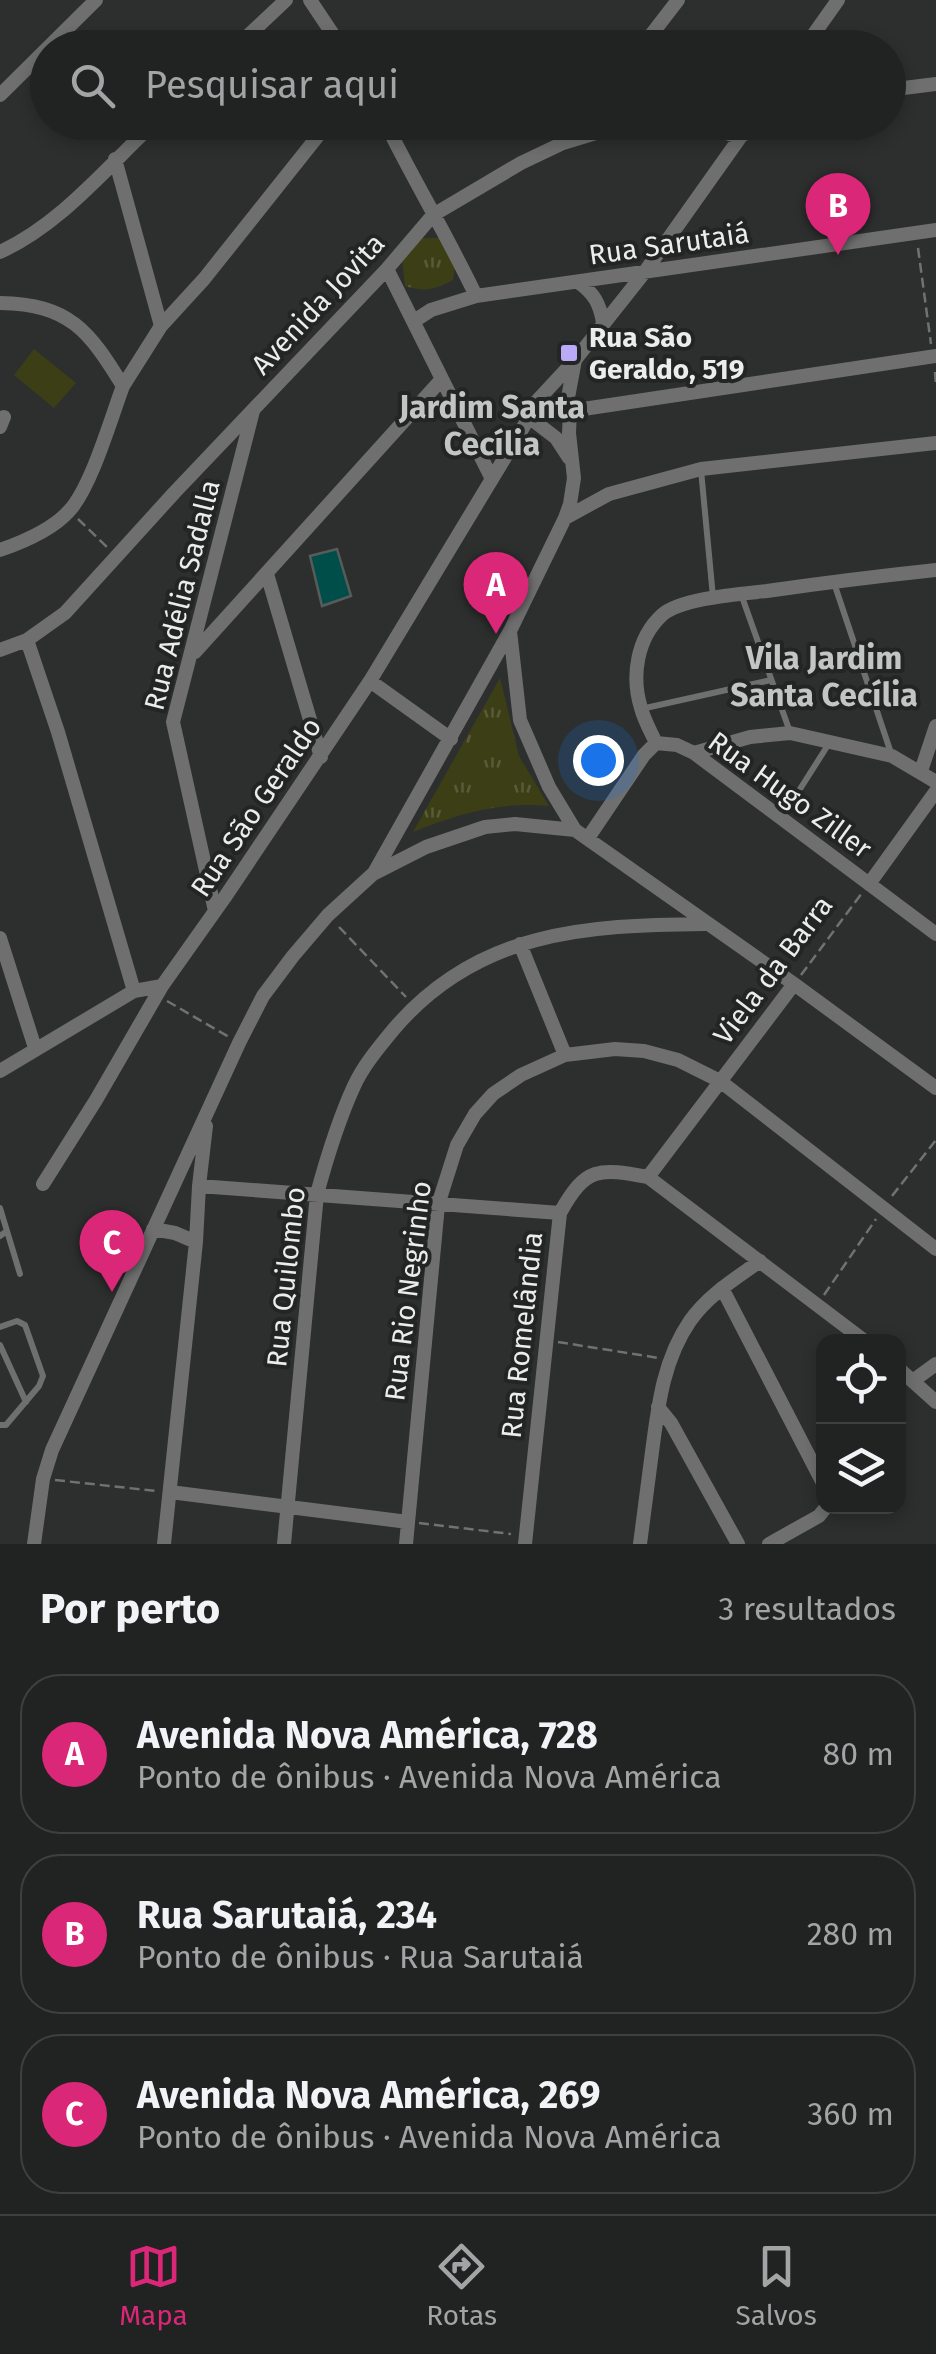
<!DOCTYPE html>
<html lang="pt">
<meta charset="utf-8">
<style>
body{margin:0;font-family:"Fira Sans",sans-serif;background:#292b2a;color:#f1f3f6}
.controls{position:absolute;right:30px;bottom:30px;display:grid;overflow:hidden;border-radius:20px;box-shadow:0 5px 15px #0003}
.controls button{width:90px;height:90px;display:grid;place-items:center;padding:0;border:0;border-bottom:2px solid #3e4040;background:#212322;color:#f1f3f6;font:50px sans-serif}
.you{position:absolute;left:598px;top:760px;width:35px;height:35px;margin:-25px;border:8px solid #fff;border-radius:50%;background:#1a73e8;box-shadow:0 0 0 15px #1a73e833}
.badge{display:grid;place-items:center;width:65px;height:65px;border-radius:50%;background:#db2777;color:#fff;font-size:32px;font-weight:700}
.pin{position:absolute;translate:-50% -82px;filter:drop-shadow(0 2px 5px #0008)}
.pin::after{content:'';position:absolute;top:52px;width:35px;height:30px;background:inherit;clip-path:polygon(0 0,100% 0,50% 100%)}
.list{margin:0;padding:0;list-style:none}
h2{display:flex;justify-content:space-between;align-items:center;height:130px;margin:0;padding:0 40px;font-size:42px}
h2 small{font-size:32px;font-weight:400;color:#a2a4a5}
.list li{display:grid;grid-template-columns:65px 1fr auto;gap:30px;align-items:center;box-sizing:border-box;height:160px;margin:0 20px 20px;padding:0 20px;border:2px solid #3e4040;border-radius:40px}
.list b{display:block;font-size:38px;white-space:nowrap}
.list p{margin:0;font-size:32px;white-space:nowrap;color:#a2a4a5}
.list em{font-size:32px;font-style:normal;color:#a2a4a5}
.icon{flex:none;width:55px;height:55px;fill:none;stroke:currentColor;stroke-width:2;stroke-linecap:round;stroke-linejoin:round}
.map{position:relative;flex:none;width:936px;height:1544px;overflow:hidden}
.search{position:absolute;background:#212322;box-shadow:0 5px 15px #0003;left:30px;right:30px;top:30px;height:110px;display:flex;align-items:center;gap:25px;box-sizing:border-box;padding:0 35px;border-radius:55px;color:#a2a4a5;font-size:38px}
.sheet{height:670px;background:#212322}
nav{display:flex;justify-content:space-around;align-items:center;box-sizing:border-box;height:140px;border-top:2px solid #3e4040;background:#212322;font-size:28px;color:#a2a4a5}
nav a{display:grid;justify-items:center;gap:5px}
nav .on{color:#db2777}
.map>svg:first-child{display:block}
</style>
<div class="map">
<svg width="936" height="1544" viewBox="0 0 936 1544">
<defs>
<pattern id="park-tufts" width="24" height="20" patternUnits="userSpaceOnUse" patternTransform="scale(2.5)"><rect width="24" height="20" fill="#3c3e16"/><path d="M3 7l-1-3M5 7V3M7 7l1-3M15 17l-1-3M17 17v-4M19 17l1-3" fill="none" stroke="#585a38"/></pattern>
</defs>
<rect width="100%" height="100%" fill="#2c2f2e"/>
<path fill="url(#park-tufts)" d="M420 238H439L455 266 453 280C435 290 424 292 405 286L402 260Z
M500 678 519 756 549 806C500 801 458 814 413 832Z"/>
<path fill="#3c3e16" d="M34 349 76 383 54 408 14 375Z"/>
<path fill="#004e4a" stroke="#575b5a" stroke-width="2.5" d="M337 549 351 596 322 606 310 556Z"/>
<g fill="none" stroke-linecap="round" stroke-linejoin="round">
<path stroke="#707271" stroke-width="2.5" stroke-dasharray="10 5" stroke-linecap="butt" d="M918 248 931 344
M935 372 936 385
M78 519 108 548
M339 927 406 997
M801 975 862 893
M167 1001 229 1037
M892 1196 936 1140
M824 1295 876 1219
M558 1342 659 1358
M55 1480 156 1491
M419 1523 511 1534"/>
<path stroke="#6e6f6e" stroke-width="6" d="M701 470 713 597
M834 583 892 756
M741 594 790 732
M641 709 771 680
M781 819 828 745
M0 1208 7 1231 0 1236
M7 1231 20 1274
M0 1327 17 1321 25 1325 43 1376 39 1386 6 1425H0
M0 1345 26 1402"/>
<path stroke="#6e6f6e" stroke-width="14" d="M310 0 342 48
M235 48 286 0
M641 48 678 0
M804 48 838 0
M888 90 936 84
M0 95 96 0
M385 122C414 181 448 237 476 296
M115 159 161 326
M0 252C61 224 106 168 155 122
M387 269 492 479
M578 282C594 293 600 304 603 323
M0 303C70 304 89 331 123 386 111 418 91 488 69 511 52 530 23 542 0 550
M414 321 431 310 476 296 936 230
M123 386 161 326 204 279 329 122
M570 411 936 356
M0 427 4 417
M569 458 556 438 534 421 533 411 536 402 575 360 644 273 744 132
M565 518 609 494 701 469 936 443
M936 570C880 576 823 583 767 591 741 594 681 598 662 615 637 638 631 676 641 708 644 720 651 732 656 743L677 745 694 753 936 934
M267 574 321 757
M510 631 520 720 549 787 575 830
M27 640 58 732 134 991
M0 650 27 640 65 613 174 493 387 269 433 215 521 163 563 143 609 129 672 123 698 125 740 137 762 122
M195 652 442 379
M370 681 451 739
M694 753 750 737 790 733 892 756 936 782
M921 771 936 726
M588 838 644 755 656 743
M375 873 426 847 485 827 515 824 575 830 794 984 936 1088
M869 884 936 791
M215 911 173 722 253 411
M0 938 35 1048
M520 944 565 1055
M0 1071 134 991 162 986
M648 1177 794 984
M43 1184 96 1100 162 986 225 897 370 681 533 411
M199 1186 560 1213
M153 1229 175 1233 196 1242
M722 1288 824 1485
M898 1368 936 1402
M914 1380 936 1364
M658 1407 671 1423 738 1544
M170 1492 408 1522
M34 1544 43 1479 52 1450 239 1043 263 996 293 956 328 915 374 873 510 631 565 518 570 504 574 478 569 433 570 411 567 403 575 360
M164 1544 196 1242 199 1186 206 1126
M284 1544 317 1194C327 1157 338 1121 354 1086 363 1066 379 1047 393 1030 477 931 585 925 706 924
M406 1544 438 1205 457 1145 475 1114 493 1094 521 1075 565 1055 615 1049 644 1051 678 1060 720 1081 936 1249
M525 1544 560 1213C586 1166 599 1168 648 1177L866 1342
M640 1544C644 1513 648 1483 652 1452 658 1407 663 1360 690 1321 708 1295 735 1279 760 1261
M769 1544 819 1516 827 1506"/>
</g>
<rect fill="#bbaaf6" stroke="#232524" stroke-width="4" x="559" y="343" width="20" height="20" rx="5"/>
<g text-anchor="middle" dominant-baseline="central" stroke-width="8" stroke-linejoin="round" paint-order="stroke">
<g font-size="28" fill="#ebeceb" stroke="#232524">
<text transform="translate(669 244) rotate(-8)">Rua Sarutaiá</text>
<text transform="translate(318 304) rotate(-47)">Avenida Jovita</text>
<text transform="translate(182 595) rotate(-76)">Rua Adélia Sadalla</text>
<text transform="translate(790 795) rotate(36)">Rua Hugo Ziller</text>
<text transform="translate(256 807) rotate(-56)">Rua São Geraldo</text>
<text transform="translate(773 970) rotate(-53)">Viela da Barra</text>
<text transform="translate(286 1277) rotate(-84)">Rua Quilombo</text>
<text transform="translate(408 1291) rotate(-83)">Rua Rio Negrinho</text>
<text transform="translate(522 1335) rotate(-84)">Rua Romelândia</text>
</g>
<g font-size="28" font-weight="bold" fill="#ebeceb" stroke="#232524" text-anchor="start">
<text x="589" y="337">Rua São<tspan x="589" dy="32">Geraldo, 519</tspan></text>
</g>
<g font-size="32" font-weight="bold" fill="#c1c5c3" stroke="#232524">
<text x="492" y="407">Jardim Santa<tspan x="492" dy="37">Cecília</tspan></text>
<text x="824" y="658">Vila Jardim<tspan x="824" dy="37">Santa Cecília</tspan></text>
</g>
</g>
</svg>
<div class="controls">
<button><svg class="icon" aria-label="locate" viewBox="0 0 24 24"><circle cx="12" cy="12" r="6"/><path d="M12 2v4M12 18v4M2 12h4M18 12h4"/></svg></button>
<button><svg class="icon" aria-label="layers" viewBox="0 0 24 24"><path d="M12 4l9 5-9 5-9-5zM3 14l9 5 9-5"/></svg></button>
</div>
<div class="you"></div>
<div class="pin badge" style="left:496px;top:634px">A</div>
<div class="pin badge" style="left:838px;top:255px">B</div>
<div class="pin badge" style="left:112px;top:1292px">C</div>
<div class="search"><svg class="icon" aria-label="search" viewBox="0 0 24 24"><circle cx="10" cy="10" r="6"/><path d="M15 15l6 6"/></svg>Pesquisar aqui</div>
</div>
<section class="sheet">
<h2>Por perto<small>3 resultados</small></h2>
<ul class="list">
<li><span class="badge">A</span><div><b>Avenida Nova América, 728</b><p>Ponto de ônibus · Avenida Nova América</p></div><em>80 m</em></li>
<li><span class="badge">B</span><div><b>Rua Sarutaiá, 234</b><p>Ponto de ônibus · Rua Sarutaiá</p></div><em>280 m</em></li>
<li><span class="badge">C</span><div><b>Avenida Nova América, 269</b><p>Ponto de ônibus · Avenida Nova América</p></div><em>360 m</em></li>
</ul>
</section>
<nav>
<a class="on"><svg class="icon" aria-label="map" viewBox="0 0 24 24"><path d="M3 6l6-2 6 2 6-2v14l-6 2-6-2-6 2zM9 4v14M15 6v14"/></svg>Mapa</a>
<a><svg class="icon" aria-label="directions" viewBox="0 0 24 24"><path d="M12 3l9 9-9 9-9-9zM9 14v-3h6M13 9l2 2-2 2"/></svg>Rotas</a>
<a><svg class="icon" aria-label="saved" viewBox="0 0 24 24"><path d="M7 4h10v16l-5-4-5 4z"/></svg>Salvos</a>
</nav>
